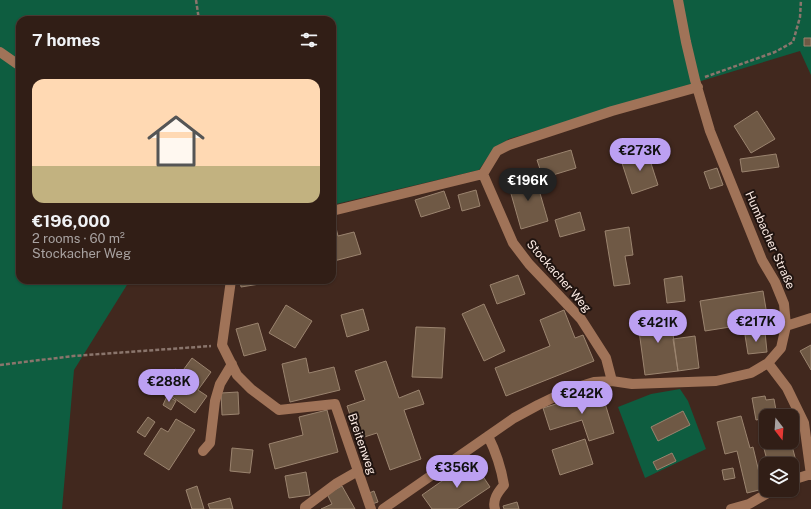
<!DOCTYPE html>
<meta charset="utf-8">
<style>
:root{--surface:#311e16;--page:#3d2b23;--text:#f1f3f6;--muted:#a8a2a1;--line:#4c3c35;--accent:#bca0f2}
body{margin:0;font-family:"Public Sans",sans-serif;background:var(--page);color:var(--text);height:100vh;display:flex;flex-direction:column;font-size:15px;white-space:nowrap}
*{box-sizing:border-box;margin:0}
p{font-size:13px;color:var(--muted)}
.icon{flex:none;width:22px;height:22px;fill:none;stroke:currentColor;stroke-width:2;stroke-linecap:round;stroke-linejoin:round}
.map{position:relative;flex:1;overflow:hidden}
.panel{position:absolute;left:16px;top:16px;width:320px;height:268px;display:flex;flex-direction:column;background:var(--surface);border-radius:12px;box-shadow:0 1px 3px #0004,0 0 0 1px var(--line)}
.panel>*{flex:none}
.needle{width:26px;rotate:163deg}
.buttons{position:absolute;left:759px;top:409px;display:grid;gap:8px}
.buttons a{display:grid;place-items:center;width:40px;height:40px;border-radius:8px;background:var(--surface);box-shadow:0 1px 3px #0004,0 0 0 1px var(--line);font-size:20px}
.price{position:absolute;translate:-50% -34px;padding:0 9px;border-radius:14px;background:var(--accent);color:#111;font-size:13px;line-height:26px;filter:drop-shadow(0 1px 2px #0008)}
.price::after{content:'';position:absolute;left:50%;top:24px;width:12px;height:9px;margin-left:-6px;background:inherit;clip-path:polygon(0 0,100% 0,50% 100%)}
.price.selected{background:#222;color:#fff}
ul{padding:0;list-style:none}
li{display:grid;align-content:center;gap:8px;height:212px;padding:0 16px}
li+li{border-top:1px solid var(--line)}
li span{display:grid;place-items:center;height:124px;border-radius:12px;color:#555}
li>.icon{margin-inline-start:auto}
span .icon{width:72px;height:72px;fill:#fffc;stroke-width:1}
li b{font-size:17px}
h2{display:flex;justify-content:space-between;align-items:center;height:48px;padding:0 16px;font-size:17px}
.map>svg:first-child{display:block}
.green{fill:#0e5d40}
.building{fill:#6f5945;stroke:#9b846f}
.lines{fill:none;stroke-linecap:round;stroke-linejoin:round}
.path{stroke:#8a756c;stroke-width:2.5;stroke-dasharray:4 2;stroke-linecap:butt}
.minor{stroke:#a07358;stroke-width:10}
.labels{text-anchor:middle;stroke-width:4;stroke-linejoin:round;paint-order:stroke}
.street-label{font-size:12px;fill:#fbeae3;stroke:#201410}
</style>
<div class="map">
<svg width="811" height="509" viewBox="0 0 811 509">
<rect width="100%" height="100%" fill="#41281e"/>
<path class="green" d="M0 0H811V75L800 51 509 139 494 148 479 170 332 205V20H20V280H130L74 370 62 509H0Z
M680 389 688 401 706 449 645 478 618 407 651 394Z"/>
<path class="building" d="M804 38H811V46H804Z
M757 111 775 139 751 153 734 126Z
M571 150 576 168 543 178 537 160Z
M647 151 658 185 632 194 621 160Z
M776 154 779 167 742 172 740 159Z
M717 168 723 185 710 189 704 172Z
M535 176 548 221 521 229 508 183Z
M476 190 480 206 462 211 458 195Z
M444 191 450 208 421 217 415 200Z
M580 212 585 230 560 237 555 220Z
M335 224 338 236 354 232 361 254 334 261 332 255V225Z
M629 227 633 255 625 256 630 284 614 286 605 231Z
M518 275 525 294 497 304 490 285Z
M682 276 685 301 667 303 664 279Z
M240 280H266V283L241 287Z
M763 291 768 321 705 331 700 301Z
M484 304 505 351 484 361 462 314Z
M286 305 312 321 295 348 269 333Z
M363 309 369 330 347 337 341 315Z
M564 310 575 338 583 335 594 361 506 396 495 368 550 346 540 320Z
M670 312 678 371 645 375 637 316Z
M258 323 266 350 244 356 236 329Z
M416 327 445 328 442 378 412 377Z
M765 332 767 352 748 354 745 335Z
M695 336 699 368 678 371 673 339Z
M811 345V370L800 351Z
M192 358 211 372 198 390 207 396 195 413 161 389 175 369 181 373Z
M306 358 309 373 334 367 340 390 290 402 282 364Z
M386 361 399 398 419 390 424 404 404 410 421 459 390 470 377 433 358 439 347 406 365 400 355 371Z
M601 390 614 433 589 441 582 420 550 430 543 408Z
M238 392 239 414 222 415 221 393Z
M167 396 176 401 171 410 163 405Z
M765 396 766 400 774 399 777 416H766V418L756 420 752 398Z
M327 410 338 452 275 469 269 444 303 435 299 417Z
M683 411 690 425 658 441 651 427Z
M741 416 750 448 753 447 763 489 747 493 737 451 725 454 717 422Z
M148 417 155 422 145 437 137 432Z
M176 419 195 430 169 470 144 454 161 428 168 432Z
M585 439 593 464 560 475 552 450Z
M766 440V442H791L797 465 792 466V464H768L762 441Z
M232 448 253 450 250 473 230 471Z
M672 453 676 461 657 470 653 462Z
M472 460 490 487 457 509H432L422 495Z
M733 468 735 478 724 480 722 470Z
M306 472 310 495 289 498 285 476Z
M197 486 204 509H192L186 490Z
M342 486 355 509H321L332 504 327 494Z
M374 491 378 502 372 504 369 493Z
M230 498 233 509H210L208 504Z
M517 502 519 509H504L503 506Z"/>
<g class="lines">
<path class="path" d="M196 0 199 20
M705 77 775 52 793 42 800 17 801 0
M0 365 73 356 211 346"/>
<path class="minor" d="M0 52 20 66
M483 174 513 243 529 264 581 319 606 358 612 381
M483 174 497 151 509 145 612 111 698 87
M332 211 483 174
M231 280 222 345 237 375 251 389 279 410 335 404 371 509
M786 326 811 318
M768 363 787 388 804 423 811 475
M488 436C496 452 501 467 504 485 498 492 492 500 495 509
M203 451 210 443 215 401 220 384 232 364
M792 480 811 474
M305 509V507L337 483 358 471
M383 509 514 418 538 405 571 389 594 382 612 381 632 384 716 381 751 373 768 363 781 348 786 326 784 304 775 282 762 260 710 131 695 80 686 42 678 0
M731 509 749 504 773 490"/>
</g>
<g class="labels">
<g class="street-label">
<text transform="translate(770 240) rotate(66)" y="4">Humbacher Straße</text>
<text transform="translate(559 276) rotate(49)" y="4">Stockacher Weg</text>
<text transform="translate(362 444) rotate(71)" y="4">Breitenweg</text>
</g>
</g>
</svg>
<div class="buttons">
<a><svg class="needle" viewBox="-14 -14 28 28"><path d="M0-13l5 13h-10z" fill="#e53935"/><path d="M0 13l5-13h-10z" fill="#a8a2a1"/></svg></a>
<a><svg class="icon" aria-label="layers" viewBox="0 0 24 24"><path d="M12 4l9 5-9 5-9-5zM3 14l9 5 9-5"/></svg></a>
</div>
<b class="price" style="left:640px;top:172px">€273K</b>
<b class="price selected" style="left:528px;top:202px">€196K</b>
<b class="price" style="left:756px;top:343px">€217K</b>
<b class="price" style="left:658px;top:344px">€421K</b>
<b class="price" style="left:169px;top:403px">€288K</b>
<b class="price" style="left:582px;top:415px">€242K</b>
<b class="price" style="left:457px;top:489px">€356K</b>
<section class="panel">
<h2>7 homes<svg class="icon" aria-label="filters" viewBox="0 0 24 24"><path d="M4 7h16M4 17h16"/><circle cx="9" cy="7" r="2"/><circle cx="15" cy="17" r="2"/></svg></h2>
<ul>
<li><span style="background:linear-gradient(#ffd9b3 70%,#c2b280 0)"><svg class="icon" aria-label="home" viewBox="0 0 24 24"><path d="M3 11l9-7 9 7M6 9v11h12V9"/></svg></span><div><b>€196,000</b><p>2 rooms · 60 m²</p><p>Stockacher Weg</p></div></li>
</ul>
</section>
</div>
